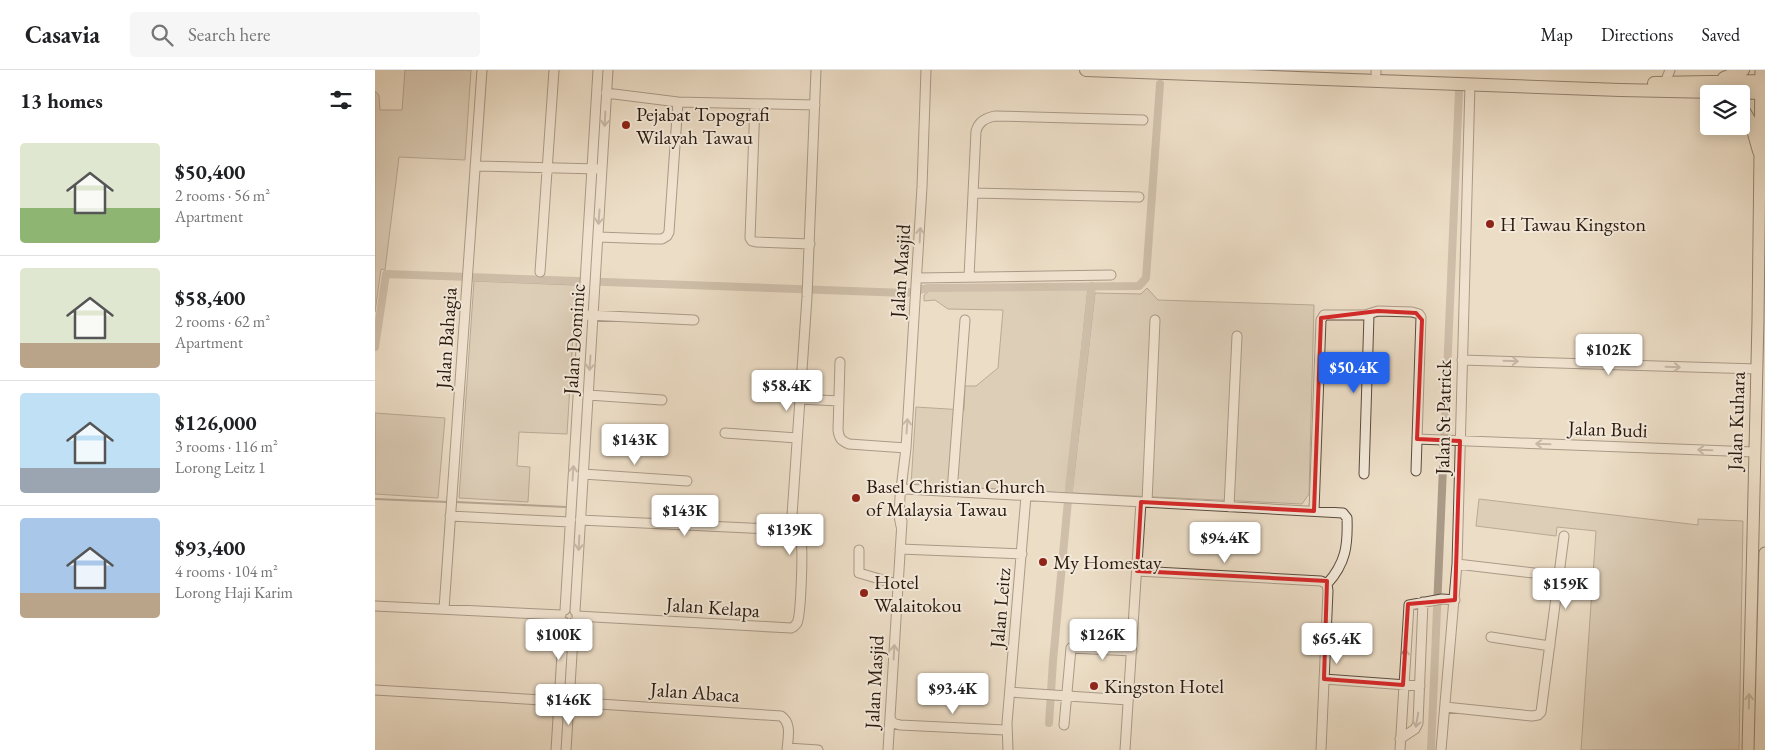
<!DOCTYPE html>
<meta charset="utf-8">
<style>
:root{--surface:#fff;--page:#f6f6f6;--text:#202124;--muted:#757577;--line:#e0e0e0;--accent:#2563eb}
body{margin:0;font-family:"EB Garamond",serif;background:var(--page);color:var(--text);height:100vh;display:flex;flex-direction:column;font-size:19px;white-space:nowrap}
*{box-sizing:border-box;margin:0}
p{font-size:16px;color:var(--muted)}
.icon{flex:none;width:28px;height:28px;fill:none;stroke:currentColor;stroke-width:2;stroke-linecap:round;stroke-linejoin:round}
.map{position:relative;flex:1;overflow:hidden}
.panel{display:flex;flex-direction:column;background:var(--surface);width:375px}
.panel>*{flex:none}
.fabs{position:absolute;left:1325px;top:15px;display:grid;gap:10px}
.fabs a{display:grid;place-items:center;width:50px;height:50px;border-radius:5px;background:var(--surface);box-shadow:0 2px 12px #0003;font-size:25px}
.price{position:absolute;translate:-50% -42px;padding:0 11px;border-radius:5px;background:#fff;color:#222;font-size:16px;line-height:32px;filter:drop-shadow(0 1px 2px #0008)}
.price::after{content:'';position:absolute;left:50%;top:30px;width:15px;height:11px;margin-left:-8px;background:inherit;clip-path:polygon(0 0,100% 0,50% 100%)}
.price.current{background:var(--accent);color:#fff}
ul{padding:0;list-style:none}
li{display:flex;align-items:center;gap:15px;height:125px;padding:0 20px}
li+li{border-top:1px solid var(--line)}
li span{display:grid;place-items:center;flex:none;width:140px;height:100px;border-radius:5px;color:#555}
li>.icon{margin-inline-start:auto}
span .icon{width:60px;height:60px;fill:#fffc;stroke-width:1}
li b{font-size:21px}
h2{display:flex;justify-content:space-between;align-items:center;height:60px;padding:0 20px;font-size:21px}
header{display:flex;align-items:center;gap:30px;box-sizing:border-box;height:70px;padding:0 25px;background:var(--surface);border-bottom:1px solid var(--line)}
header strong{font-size:24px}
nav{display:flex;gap:28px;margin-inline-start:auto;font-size:18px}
.search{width:350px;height:45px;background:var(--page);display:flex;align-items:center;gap:12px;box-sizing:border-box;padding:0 18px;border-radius:5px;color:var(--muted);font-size:19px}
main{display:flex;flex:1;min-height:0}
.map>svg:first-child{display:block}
.green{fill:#cbbca7;stroke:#7a6b5b}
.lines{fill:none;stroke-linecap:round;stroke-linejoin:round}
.stream{stroke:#776758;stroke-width:2}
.canal{stroke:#aa9b88;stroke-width:8}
.minor-casing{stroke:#5a4b3d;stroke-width:11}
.major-casing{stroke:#2a1a0f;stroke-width:13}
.highway-casing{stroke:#2a1a0f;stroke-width:14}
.minor{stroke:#f3e9da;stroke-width:9}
.major{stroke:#ecddc6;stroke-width:11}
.highway{stroke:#ecddc6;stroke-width:12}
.oneway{stroke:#998c7f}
.oneway2{stroke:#958574}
.marked{fill:none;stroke:#d62828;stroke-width:4;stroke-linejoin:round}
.poi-dot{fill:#8f2418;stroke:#f3e9da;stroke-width:2}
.labels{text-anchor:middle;stroke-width:4;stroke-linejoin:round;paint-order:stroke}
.poi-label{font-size:20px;fill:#2a1a0f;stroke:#f3e9da;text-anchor:start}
.street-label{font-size:20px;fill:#2a1a0f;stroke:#f3e9da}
</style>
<header>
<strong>Casavia</strong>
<div class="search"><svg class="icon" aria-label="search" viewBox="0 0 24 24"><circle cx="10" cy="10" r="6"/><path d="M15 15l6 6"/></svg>Search here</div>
<nav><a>Map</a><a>Directions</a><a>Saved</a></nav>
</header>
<main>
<section class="panel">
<h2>13 homes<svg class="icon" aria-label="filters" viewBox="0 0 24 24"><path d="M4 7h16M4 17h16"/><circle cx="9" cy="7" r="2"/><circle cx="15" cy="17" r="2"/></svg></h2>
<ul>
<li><span style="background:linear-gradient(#dfe7d0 65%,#8fb573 0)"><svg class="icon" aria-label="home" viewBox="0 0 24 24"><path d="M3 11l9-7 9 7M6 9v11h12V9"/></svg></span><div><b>$50,400</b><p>2 rooms · 56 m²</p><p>Apartment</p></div></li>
<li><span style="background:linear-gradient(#dfe7d0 75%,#b9a48a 0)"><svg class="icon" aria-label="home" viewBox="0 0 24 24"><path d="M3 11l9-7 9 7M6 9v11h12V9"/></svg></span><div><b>$58,400</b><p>2 rooms · 62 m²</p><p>Apartment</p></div></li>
<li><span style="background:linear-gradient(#bfe0f5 75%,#9aa5b1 0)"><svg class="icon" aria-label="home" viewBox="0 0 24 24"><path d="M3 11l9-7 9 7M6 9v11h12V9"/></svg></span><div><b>$126,000</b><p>3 rooms · 116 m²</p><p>Lorong Leitz 1</p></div></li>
<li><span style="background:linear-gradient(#a9c7e8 75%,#b9a48a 0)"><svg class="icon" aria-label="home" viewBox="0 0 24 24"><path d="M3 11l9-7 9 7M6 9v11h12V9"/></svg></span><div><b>$93,400</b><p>4 rooms · 104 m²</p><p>Lorong Haji Karim</p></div></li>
</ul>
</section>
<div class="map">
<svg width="1390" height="680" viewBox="0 0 1390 680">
<rect width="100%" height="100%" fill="#ecddc6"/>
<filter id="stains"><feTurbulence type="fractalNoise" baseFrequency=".004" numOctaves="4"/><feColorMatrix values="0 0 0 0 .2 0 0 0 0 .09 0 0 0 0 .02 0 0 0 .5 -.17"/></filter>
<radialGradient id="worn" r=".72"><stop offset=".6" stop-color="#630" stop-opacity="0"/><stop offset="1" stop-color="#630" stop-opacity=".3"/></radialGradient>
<path class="green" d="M30 0H96L90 90 24 87 10 200 6 199 0 242V21L4 25 5 40H27Z
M99 211 199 215 201 217 192 364 144 362 142 396 155 397 153 432 84 428Z
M713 218 691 423 536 415 541 337 589 340 590 316H601L623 298 628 240 573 239 560 230 549 231V225L554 221Z
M772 218 783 230 939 235 934 424 927 434 697 423 720 223 766 224Z
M0 343 70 348 63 428 0 424Z
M1104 429 1323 455V449L1368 451 1364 680H1206L1221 461 1182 457 1181 466 1101 456Z"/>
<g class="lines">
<path class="stream" d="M0 429 73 432
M81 432 191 437"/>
<path class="canal" d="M0 277 11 204 531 223 553 218 764 216 771 208 785 14
M674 653 678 591 695 409 717 216
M1056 680 1084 21"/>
<defs>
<path id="minor" d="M1001 3V0
M1290 13 1295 0
M231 23 303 32 440 35
M380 34 375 168 377 171 381 172 435 174
M100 96 223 99
M598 123 764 127
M223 167 279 169H287L292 166 294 162 303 32
M165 202 179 0
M594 207 601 61C604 51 611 48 620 46L768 50
M542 208 736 205
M212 245 319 250
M1087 290 1382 299
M465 292 463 360C464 368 466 371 474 374L531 378
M213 325 287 330
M425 329 464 331
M350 363 422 368
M1042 369 1379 382
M208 404 312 411
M989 404 994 245
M530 419 968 443 972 448C973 475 971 493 952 514
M577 422 590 250
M772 432 780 250
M854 437 862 266
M939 441 946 250 949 245H990L1003 241 1037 242 1044 244 1046 247 1041 401
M75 446 195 452
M526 456 524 446 525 427 531 378 547 117 551 0
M416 460 432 227 441 0
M525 479 647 484
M484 480V503L522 514
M1082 494 1184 506
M762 501 946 511 952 514
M0 536 186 545
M69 539 107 0
M190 540 223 0
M200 541 233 0
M202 546 416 558C419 557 420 556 422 553 426 546 428 480 426 471L416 460 205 450
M1116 567 1175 576
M949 609 1045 616
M0 620 183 631
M635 622 753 630
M194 632 406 646C417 653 413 668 412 680
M1070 637 1157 646 1163 645 1166 642 1189 466
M515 648 518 653 525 655 630 660
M689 655 696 578 757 581
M1025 669 1040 659 1043 653 1048 532
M412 678 443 680
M181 680 189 552
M191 680 199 552
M513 680 527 451
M633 680 632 653 651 426
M750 680 766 432
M946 680 953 521 952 514
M1025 680 1034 535 1067 529 1080 530
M1066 680 1082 494 1095 14"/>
<path id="major" d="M1373 680 1383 250 1386 0
M1385 680 1390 483"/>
<path id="highway" d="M711 0 1245 20 1390 23
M1349 8 1368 0
M1279 13 1390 11
M1366 36 1376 53 1384 81"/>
</defs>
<use href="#minor" class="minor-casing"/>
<use href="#major" class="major-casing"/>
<use href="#highway" class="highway-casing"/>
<use href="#minor" class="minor"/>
<use href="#major" class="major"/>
<use href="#highway" class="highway"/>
</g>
<defs><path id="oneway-shaft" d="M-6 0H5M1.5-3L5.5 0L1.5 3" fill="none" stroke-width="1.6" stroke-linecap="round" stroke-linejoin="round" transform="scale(1.25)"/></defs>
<g class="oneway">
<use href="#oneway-shaft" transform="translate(230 49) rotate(93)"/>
<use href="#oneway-shaft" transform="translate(224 147) rotate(94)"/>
<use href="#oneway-shaft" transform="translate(545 165) rotate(-87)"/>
<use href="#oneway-shaft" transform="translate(1136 291) rotate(2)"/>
<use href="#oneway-shaft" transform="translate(215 293) rotate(94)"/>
<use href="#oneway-shaft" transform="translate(1298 297) rotate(2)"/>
<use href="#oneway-shaft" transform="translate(532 356) rotate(-86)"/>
<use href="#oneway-shaft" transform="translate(1168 374) rotate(-178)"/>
<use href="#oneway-shaft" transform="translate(1330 380) rotate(-178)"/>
<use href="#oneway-shaft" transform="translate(198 403) rotate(-86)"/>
<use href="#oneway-shaft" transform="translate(204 473) rotate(93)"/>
<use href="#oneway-shaft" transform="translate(519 582) rotate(-87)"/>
<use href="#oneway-shaft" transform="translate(1030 586) rotate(-87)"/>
<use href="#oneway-shaft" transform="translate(1042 650) rotate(100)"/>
</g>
<use class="oneway2" href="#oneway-shaft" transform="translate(1374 631) rotate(-89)"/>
<path d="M0 0H1390V680H0ZM1003 241 1041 243 1047 250 1042 369 1085 371 1080 530 1033 534 1028 615 949 609 952 511 762 501 766 432 939 441 946 248Z" fill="#ecddc6" fill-opacity=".55" fill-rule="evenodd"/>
<path class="marked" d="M1003 241 1041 243 1047 250 1042 369 1085 371 1080 530 1033 534 1028 615 949 609 952 511 762 501 766 432 939 441 946 248Z"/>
<g class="poi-dot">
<circle cx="251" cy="55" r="5"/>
<circle cx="1115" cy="154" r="5"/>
<circle cx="481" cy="428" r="5"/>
<circle cx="668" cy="492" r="5"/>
<circle cx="489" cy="523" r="5"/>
<circle cx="719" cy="616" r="5"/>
</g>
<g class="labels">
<g class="poi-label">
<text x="261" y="51">Pejabat Topografi<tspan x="261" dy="23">Wilayah Tawau</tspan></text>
<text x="1125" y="161">H Tawau Kingston</text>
<text x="491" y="423">Basel Christian Church<tspan x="491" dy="23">of Malaysia Tawau</tspan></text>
<text x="678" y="499">My Homestay</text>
<text x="499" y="519">Hotel<tspan x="499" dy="23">Walaitokou</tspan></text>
<text x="729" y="623">Kingston Hotel</text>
</g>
<g class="street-label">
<text transform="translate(525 201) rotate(-86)" y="7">Jalan Masjid</text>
<text transform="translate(71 268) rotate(-86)" y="7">Jalan Bahagia</text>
<text transform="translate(199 269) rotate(-86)" y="7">Jalan Dominic</text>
<text transform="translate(1068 347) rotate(-89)" y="7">Jalan St Patrick</text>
<text transform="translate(1361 351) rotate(-88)" y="7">Jalan Kuhara</text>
<text transform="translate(1233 359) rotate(2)" y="7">Jalan Budi</text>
<text transform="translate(338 537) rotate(4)" y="7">Jalan Kelapa</text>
<text transform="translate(625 538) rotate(-85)" y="7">Jalan Leitz</text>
<text transform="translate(499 612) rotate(-87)" y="7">Jalan Masjid</text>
<text transform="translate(320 622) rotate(4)" y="7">Jalan Abaca</text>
</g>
</g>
<rect width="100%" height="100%" filter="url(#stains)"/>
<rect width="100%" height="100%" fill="url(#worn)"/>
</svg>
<div class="fabs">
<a><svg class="icon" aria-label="layers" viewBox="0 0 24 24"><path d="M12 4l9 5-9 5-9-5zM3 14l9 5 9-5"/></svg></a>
</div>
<b class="price" style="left:1234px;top:306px">$102K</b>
<b class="price current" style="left:979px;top:324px">$50.4K</b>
<b class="price" style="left:412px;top:342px">$58.4K</b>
<b class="price" style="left:260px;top:396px">$143K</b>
<b class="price" style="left:310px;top:467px">$143K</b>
<b class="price" style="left:415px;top:486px">$139K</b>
<b class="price" style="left:850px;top:494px">$94.4K</b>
<b class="price" style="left:1191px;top:540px">$159K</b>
<b class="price" style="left:184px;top:591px">$100K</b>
<b class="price" style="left:728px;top:591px">$126K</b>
<b class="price" style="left:962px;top:595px">$65.4K</b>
<b class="price" style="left:578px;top:645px">$93.4K</b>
<b class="price" style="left:194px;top:656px">$146K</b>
</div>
</main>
